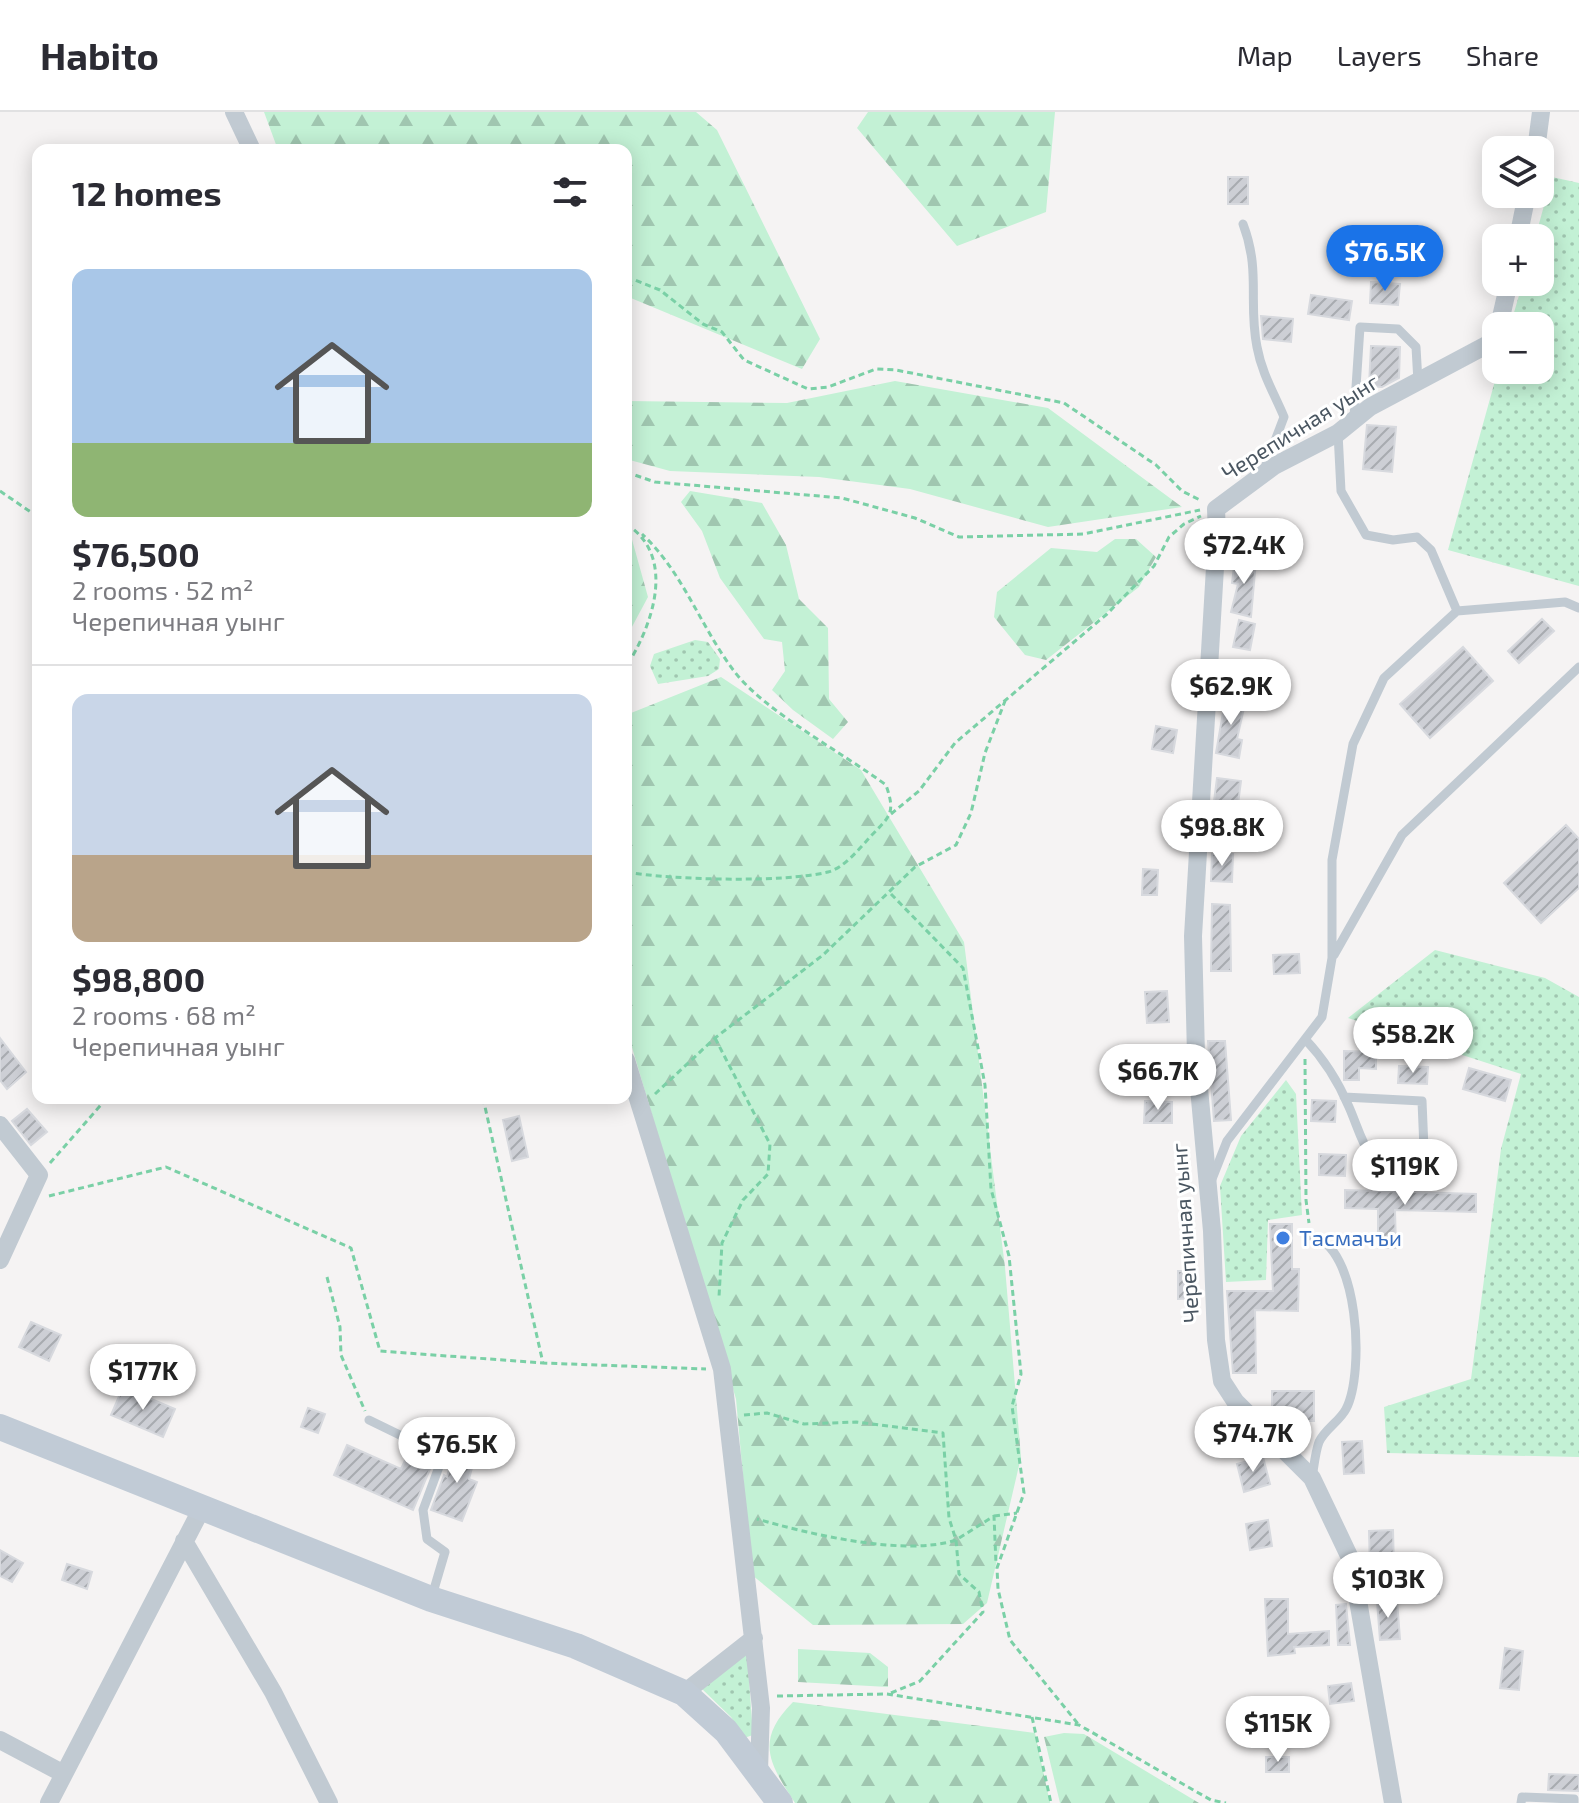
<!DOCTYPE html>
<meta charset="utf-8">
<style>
:root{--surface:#fff;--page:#f7f7f7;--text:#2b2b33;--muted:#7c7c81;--line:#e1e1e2;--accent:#1a73e8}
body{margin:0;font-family:"Exo 2",sans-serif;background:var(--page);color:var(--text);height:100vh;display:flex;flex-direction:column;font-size:30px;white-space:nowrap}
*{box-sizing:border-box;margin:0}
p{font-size:26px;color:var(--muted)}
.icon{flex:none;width:44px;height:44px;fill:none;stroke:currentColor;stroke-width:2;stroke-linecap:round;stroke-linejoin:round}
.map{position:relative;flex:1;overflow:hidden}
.panel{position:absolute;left:32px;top:32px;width:600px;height:960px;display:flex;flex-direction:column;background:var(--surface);border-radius:16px;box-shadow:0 4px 20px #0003}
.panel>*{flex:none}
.fabs{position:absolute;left:1482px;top:24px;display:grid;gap:16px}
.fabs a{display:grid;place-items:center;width:72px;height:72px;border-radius:16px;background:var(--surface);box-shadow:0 4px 20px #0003;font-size:40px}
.price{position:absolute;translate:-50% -68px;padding:0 18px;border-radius:28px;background:#fff;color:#222;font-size:26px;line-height:52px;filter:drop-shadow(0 2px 4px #0008)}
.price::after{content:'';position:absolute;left:50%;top:48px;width:24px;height:18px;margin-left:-12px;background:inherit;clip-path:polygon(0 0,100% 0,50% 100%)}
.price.current{background:var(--accent);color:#fff}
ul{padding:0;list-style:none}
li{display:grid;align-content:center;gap:16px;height:424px;padding:0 40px}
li+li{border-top:2px solid var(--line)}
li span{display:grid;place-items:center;height:248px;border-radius:16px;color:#555}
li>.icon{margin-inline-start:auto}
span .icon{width:144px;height:144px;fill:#fffc;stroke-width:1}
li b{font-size:34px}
h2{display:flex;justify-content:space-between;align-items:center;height:96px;padding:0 40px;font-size:34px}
header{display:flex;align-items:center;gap:48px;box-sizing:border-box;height:112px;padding:0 40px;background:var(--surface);border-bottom:2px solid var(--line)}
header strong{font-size:38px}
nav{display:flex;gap:44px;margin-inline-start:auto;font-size:28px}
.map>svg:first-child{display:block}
.grass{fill:url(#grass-dots)}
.forest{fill:url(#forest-firs)}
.building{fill:url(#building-hatch);stroke:#d7d9de;stroke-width:2}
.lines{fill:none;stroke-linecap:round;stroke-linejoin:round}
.path{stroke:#7ad0a6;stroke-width:3;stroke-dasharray:6 4;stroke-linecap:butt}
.service{stroke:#c1cad2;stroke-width:9}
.minor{stroke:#c1cad2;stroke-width:18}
.secondary{stroke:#c1cbd6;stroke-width:26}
.shop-dot{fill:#3f7fe0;stroke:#fff;stroke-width:3}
.labels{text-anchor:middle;stroke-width:6;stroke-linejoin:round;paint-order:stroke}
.street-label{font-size:22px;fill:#4a5661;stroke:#fff}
.shop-label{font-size:22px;fill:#366cbe;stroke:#fff;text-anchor:start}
</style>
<header>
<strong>Habito</strong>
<nav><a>Map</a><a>Layers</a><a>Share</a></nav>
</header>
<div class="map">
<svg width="1579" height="1691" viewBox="0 0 1579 1691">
<defs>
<pattern id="grass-dots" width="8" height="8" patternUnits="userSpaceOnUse" patternTransform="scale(2)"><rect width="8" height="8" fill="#c3f1d5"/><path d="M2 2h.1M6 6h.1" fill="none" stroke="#a0c6b0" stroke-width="1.8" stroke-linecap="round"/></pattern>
<pattern id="forest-firs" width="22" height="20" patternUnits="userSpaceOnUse" patternTransform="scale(2)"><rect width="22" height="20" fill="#c3f1d5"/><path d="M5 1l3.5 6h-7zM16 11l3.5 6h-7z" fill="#a0c6b0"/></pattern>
<pattern id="building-hatch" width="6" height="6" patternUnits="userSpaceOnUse" patternTransform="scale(2)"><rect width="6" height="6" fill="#cdcfd5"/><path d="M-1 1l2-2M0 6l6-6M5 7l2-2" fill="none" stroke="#a8abb0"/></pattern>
</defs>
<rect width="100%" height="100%" fill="#f5f3f3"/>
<path class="grass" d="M1552 65 1579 71V474L1448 438 1498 258H1540V214H1510L1523 170H1540V126H1535Z
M695 528 708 530 720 547 719 557 708 564 658 572 650 554 654 542Z
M1435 838 1545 866 1579 885V1345L1387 1341 1384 1295 1471 1267 1501 1037 1521 962 1348 906Z
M1286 968 1296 982 1302 1103 1268 1108 1266 1168 1226 1170 1220 1074 1241 1024Z
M747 1540 753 1623 744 1626 731 1605 701 1576Z"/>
<path class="forest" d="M264 0H696L717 18 820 227 802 257 626 184V38H278Z
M868 0H1055L1046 100 957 134 857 16Z
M895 269 1048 296 1182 395 1048 415 910 377 819 365 670 359 626 347V289L787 291Z
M690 379 762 391 786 433 799 487 828 516 829 587 848 610 833 627 793 598 772 578 785 559 782 530 764 527 720 466 702 419 681 390Z
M626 422 631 424 648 485 626 526Z
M1115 427H1136L1156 445 1139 475 1046 548 1025 543 994 505 997 480 1051 436 1097 440Z
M721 565 861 658 964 830 1005 1155 1021 1345 987 1491 963 1512 813 1513 752 1463 736 1287 626 915V603Z
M798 1537 870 1541 888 1555V1575L798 1570Z
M793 1590 1035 1621 1050 1691H795C770 1652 754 1629 793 1590Z
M1064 1621 1084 1622 1199 1691H1060L1044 1625Z"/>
<path class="building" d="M1228 65H1248V92H1228Z
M1371 170 1400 172 1398 193 1370 191Z
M1311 183 1352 189 1349 208 1308 202Z
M1261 204 1293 207 1291 230 1263 227Z
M1371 234 1400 235 1399 266 1382 275 1369 274Z
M1367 313 1396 315 1392 360 1363 357Z
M1235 446 1256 448 1251 505 1231 500 1238 472 1232 471Z
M1542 507 1554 519 1519 551 1508 539Z
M1239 508 1255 512 1250 538 1233 535Z
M1463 535 1493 569 1430 626 1400 592Z
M1226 583 1246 587 1237 627 1242 628 1239 646 1216 641Z
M1156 614 1177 618 1173 641 1152 637Z
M1217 666 1241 669 1237 700 1213 697Z
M1566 713 1579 727V776L1541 811 1504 771Z
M1212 742H1233L1232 770 1211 769Z
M1143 757 1158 758 1157 783H1142Z
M1212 792 1230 793 1231 859H1211Z
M1299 842 1300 861 1274 862 1273 843Z
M1167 879 1169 910 1147 911 1145 880Z
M0 926 26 960 7 977 0 968Z
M1208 929H1225L1231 1008 1214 1009Z
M1344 939 1376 940V957L1359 956V968H1344Z
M1399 954 1428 955 1427 972 1398 971Z
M1469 956 1511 968 1505 989 1463 977Z
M1312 988 1336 989 1335 1010 1311 1009Z
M1145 989 1172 990V1011H1144Z
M27 997 47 1020 31 1033 12 1009Z
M519 1004 528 1045 512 1049 503 1008Z
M1319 1042 1346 1043 1345 1064 1319 1063Z
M1345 1078 1476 1082V1100L1395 1098 1396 1136H1378V1097L1345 1096Z
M1270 1112H1292V1157H1299L1298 1199 1255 1198 1256 1261H1233L1227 1179H1273Z
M1178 1159H1195L1196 1186 1178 1187Z
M31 1210 61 1223 49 1249 19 1235Z
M123 1275 175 1297 163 1325 111 1303Z
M1272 1279H1314V1309H1306V1327H1292V1309H1272Z
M308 1296 325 1302 318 1321 301 1315Z
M1362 1329 1364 1361 1344 1362 1342 1330Z
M456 1332 477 1337 469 1367 477 1370 462 1409 431 1398 444 1363 447 1365Z
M347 1333 401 1357 406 1346 430 1357 413 1398 334 1363Z
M1263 1345 1270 1372 1244 1380 1237 1352Z
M1268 1408 1272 1434 1250 1438 1246 1412Z
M1393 1418 1394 1456 1370 1457 1369 1419Z
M0 1438 23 1451 12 1470 0 1464Z
M67 1452 92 1460 87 1477 62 1468Z
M1438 1454 1439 1482 1407 1483 1406 1456Z
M1265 1487H1288V1522L1329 1519V1533L1294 1535 1295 1541 1268 1544Z
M1397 1488 1400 1527 1380 1528 1377 1489Z
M1346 1492 1350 1533H1338L1336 1493Z
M1505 1536 1523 1539 1519 1578 1500 1576Z
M1351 1571 1354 1589 1330 1592 1328 1574Z
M1266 1645H1289V1660H1266Z
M1549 1662 1579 1663V1679L1548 1678Z"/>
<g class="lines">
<path class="path" d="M626 169 635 168 660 178 703 212 722 220 744 248 808 277 828 275 876 257 896 258 1064 291 1156 353 1182 379 1202 389
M626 360 655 370 842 386 915 406 959 425 1083 422 1200 398
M0 379 38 405
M626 412C677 444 653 513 626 555
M891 702 919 679 955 631 1107 502 1154 454 1169 425 1184 412 1201 404
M626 760C673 768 783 771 828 760 844 756 859 737 870 725 890 704 896 702 886 673 843 641 764 599 734 559 700 514 683 460 642 422
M891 782 963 856 985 973 991 1077 1009 1144 1021 1262 1012 1294 1024 1381 997 1456 998 1477 1010 1528 1079 1613
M715 926 770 1032 768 1062 743 1088 722 1131 719 1185
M1305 947 1306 1088 1309 1111
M655 982 715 926 823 843 915 755 956 733 971 701 985 641 1005 589
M483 986 543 1251 706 1257
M50 1051 107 986
M49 1084 166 1055 351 1136 380 1239 543 1251
M327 1165 340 1215 341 1243 365 1299
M744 1303 767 1301 804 1312 856 1310 943 1321 949 1406 956 1428C905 1445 809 1422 757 1407
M994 1404 1017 1401
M891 1581 920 1569 983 1500 979 1480 959 1462 956 1428 994 1404 996 1452
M777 1584 887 1582 1079 1613 1211 1688 1226 1691
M1032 1605 1051 1691"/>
<path class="service" d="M1243 112C1261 159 1248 191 1257 235 1262 262 1274 281 1284 305L1264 358
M1354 305 1360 215 1398 217 1416 235 1418 270
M1338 321 1341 379 1366 423 1393 428 1417 425 1431 438 1457 499
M1334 843 1402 723 1579 555
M1305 927C1324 947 1338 969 1349 995 1357 1013 1361 1030 1372 1046H1395L1424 1037 1422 989 1344 985
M1212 1067 1227 1029 1322 905 1332 846V748L1353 632 1384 566 1457 499 1565 490 1579 496
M1311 1124C1359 1133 1365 1261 1346 1297 1340 1309 1325 1317 1319 1330 1315 1341 1314 1355 1312 1366
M369 1308 443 1344 423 1398 427 1427 445 1440 432 1484
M1521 1691 1522 1685 1574 1687V1691"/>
<path class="minor" d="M234 0 252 38
M1536 38 1541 0
M1518 126 1527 82
M1499 214 1509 170
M626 948 722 1257 761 1596 759 1659
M0 1013 39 1063 0 1148
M184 1429 273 1580 329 1691
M684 1581 754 1526
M0 1628 64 1662
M49 1691 203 1394
M1393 1691 1351 1448 1312 1366 1235 1289 1222 1269 1216 1228 1212 1119 1196 943 1193 824 1217 422 1216 397 1274 354 1338 321 1370 295 1496 228"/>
<path class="secondary" d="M0 1315 431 1487 576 1534 684 1581 726 1619 780 1691"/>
</g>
<circle class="shop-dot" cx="1283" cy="1126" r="8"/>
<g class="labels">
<g class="street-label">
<text transform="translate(1300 315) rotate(-32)" y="8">Черепичная уынг</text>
<text transform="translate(1185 1121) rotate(-94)" y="8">Черепичная уынг</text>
</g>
<g class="shop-label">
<text x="1299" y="1134">Тасмачъи</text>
</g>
</g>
</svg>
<div class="fabs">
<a><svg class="icon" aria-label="layers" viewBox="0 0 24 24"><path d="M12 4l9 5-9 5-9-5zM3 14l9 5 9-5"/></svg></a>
<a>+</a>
<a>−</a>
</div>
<b class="price current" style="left:1385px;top:181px">$76.5K</b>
<b class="price" style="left:1244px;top:474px">$72.4K</b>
<b class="price" style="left:1231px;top:615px">$62.9K</b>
<b class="price" style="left:1222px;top:756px">$98.8K</b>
<b class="price" style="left:1413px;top:963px">$58.2K</b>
<b class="price" style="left:1158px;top:1000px">$66.7K</b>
<b class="price" style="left:1405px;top:1095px">$119K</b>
<b class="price" style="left:143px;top:1300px">$177K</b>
<b class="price" style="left:1253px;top:1362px">$74.7K</b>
<b class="price" style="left:457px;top:1373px">$76.5K</b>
<b class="price" style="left:1388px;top:1508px">$103K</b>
<b class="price" style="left:1278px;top:1652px">$115K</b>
<section class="panel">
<h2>12 homes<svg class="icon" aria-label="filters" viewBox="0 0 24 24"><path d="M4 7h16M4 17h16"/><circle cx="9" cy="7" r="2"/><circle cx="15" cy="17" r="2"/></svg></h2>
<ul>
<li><span style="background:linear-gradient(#a9c7e8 70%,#8fb573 0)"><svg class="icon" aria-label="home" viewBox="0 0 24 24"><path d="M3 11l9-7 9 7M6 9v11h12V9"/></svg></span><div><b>$76,500</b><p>2 rooms · 52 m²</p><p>Черепичная уынг</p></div></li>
<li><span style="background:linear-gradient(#c9d6e8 65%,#b9a48a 0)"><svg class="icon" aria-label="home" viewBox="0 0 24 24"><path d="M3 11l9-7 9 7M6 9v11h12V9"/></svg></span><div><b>$98,800</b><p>2 rooms · 68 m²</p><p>Черепичная уынг</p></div></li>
</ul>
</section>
</div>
